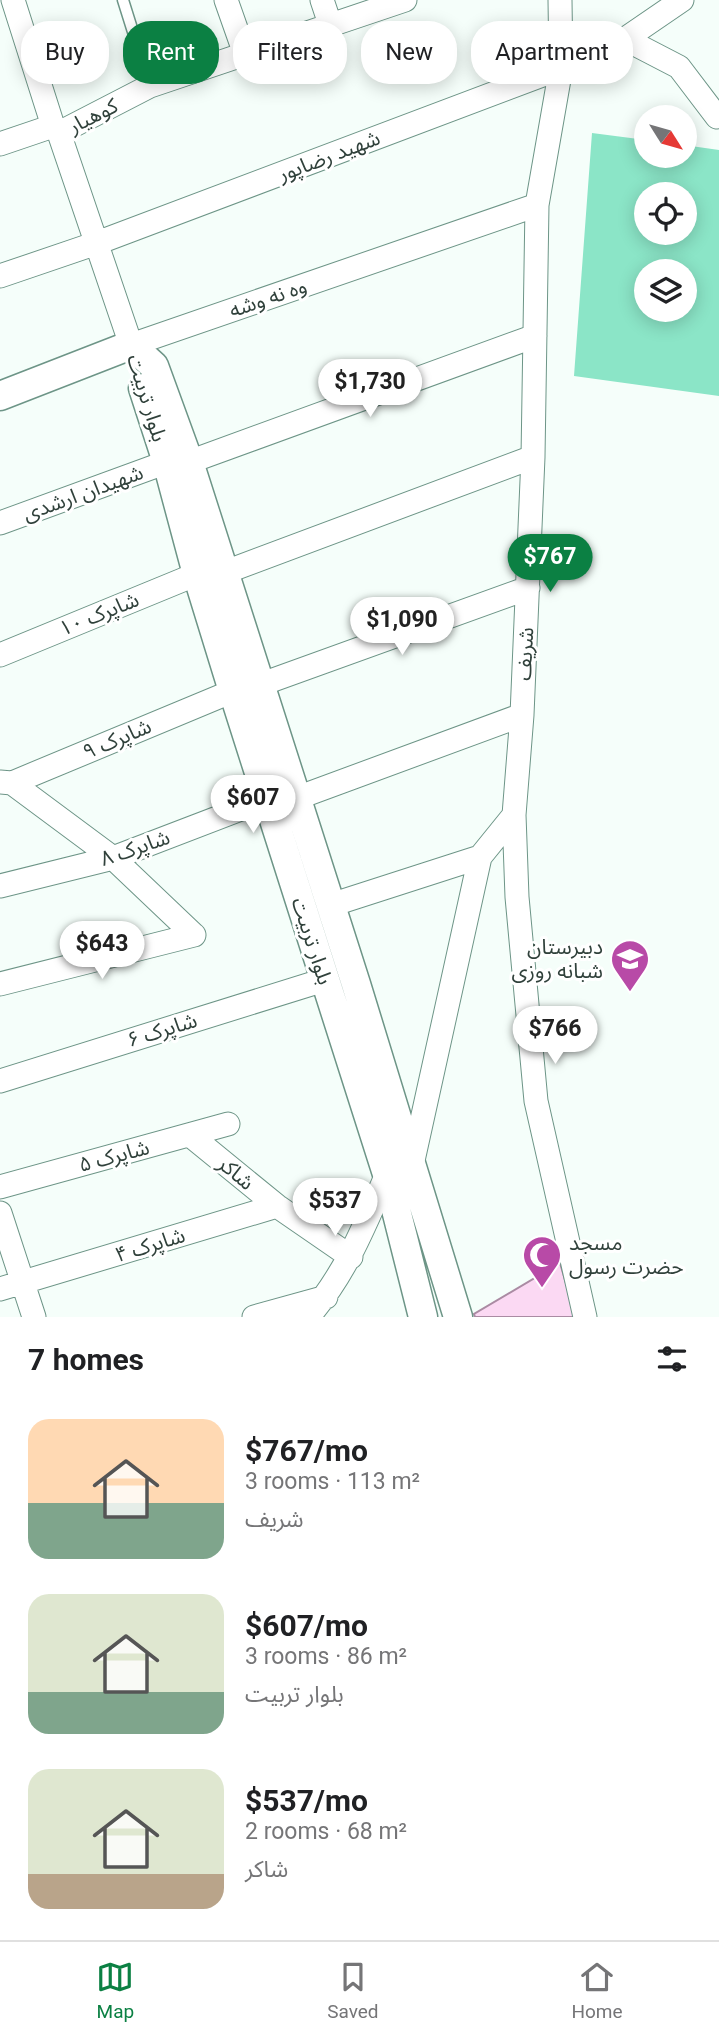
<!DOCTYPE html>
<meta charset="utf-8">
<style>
:root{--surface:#fff;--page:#f2f2f2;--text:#202124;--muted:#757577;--line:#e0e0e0;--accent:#0b8043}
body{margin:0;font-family:Roboto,"Noto Sans Arabic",sans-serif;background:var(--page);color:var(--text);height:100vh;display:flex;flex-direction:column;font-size:26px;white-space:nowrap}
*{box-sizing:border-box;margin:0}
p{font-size:23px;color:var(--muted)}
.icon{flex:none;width:38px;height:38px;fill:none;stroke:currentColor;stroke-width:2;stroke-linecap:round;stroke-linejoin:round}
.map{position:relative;height:1317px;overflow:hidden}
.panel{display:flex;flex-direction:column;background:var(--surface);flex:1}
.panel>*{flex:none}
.hud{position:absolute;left:21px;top:21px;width:677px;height:63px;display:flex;gap:14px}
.needle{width:46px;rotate:127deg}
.buttons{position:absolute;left:634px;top:105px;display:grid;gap:14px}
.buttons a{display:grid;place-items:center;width:63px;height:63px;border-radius:50%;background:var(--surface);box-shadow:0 4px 18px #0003;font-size:35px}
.price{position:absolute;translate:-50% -60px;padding:0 16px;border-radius:24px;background:#fff;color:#222;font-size:23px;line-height:46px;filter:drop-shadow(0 2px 4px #0008)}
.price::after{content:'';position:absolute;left:50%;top:42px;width:21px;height:16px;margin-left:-10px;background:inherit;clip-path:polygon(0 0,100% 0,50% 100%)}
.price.selected{background:var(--accent);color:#fff}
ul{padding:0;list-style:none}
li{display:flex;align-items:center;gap:21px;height:175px;padding:0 28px}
li span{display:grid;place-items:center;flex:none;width:196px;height:140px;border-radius:21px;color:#555}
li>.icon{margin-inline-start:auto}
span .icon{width:84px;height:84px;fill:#fffc;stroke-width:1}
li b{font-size:30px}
h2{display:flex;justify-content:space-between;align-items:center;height:84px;padding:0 28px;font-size:30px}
.tag{padding:0 24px;border-radius:28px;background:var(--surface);box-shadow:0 4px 18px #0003;font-size:24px;line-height:63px}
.tag.selected{background:var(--accent);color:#fff}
.tab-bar{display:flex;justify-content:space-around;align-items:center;height:98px;border-top:2px solid var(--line);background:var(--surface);font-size:19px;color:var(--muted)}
.tab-bar a{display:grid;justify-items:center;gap:4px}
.tab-bar .selected{color:var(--accent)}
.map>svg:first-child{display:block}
.green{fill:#8be5c7;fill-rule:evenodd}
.building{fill:#fbd9f3;stroke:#aa8ba3;stroke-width:2}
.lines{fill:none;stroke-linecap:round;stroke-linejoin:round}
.service-casing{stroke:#6d9587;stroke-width:13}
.minor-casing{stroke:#6d9587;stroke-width:25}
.tertiary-casing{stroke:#6d9587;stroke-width:31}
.service{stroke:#fff;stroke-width:10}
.minor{stroke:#fff;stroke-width:23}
.tertiary{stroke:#fff;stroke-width:28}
.labels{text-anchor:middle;stroke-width:6;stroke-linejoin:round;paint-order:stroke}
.street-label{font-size:21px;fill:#30413b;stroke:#fff}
.poi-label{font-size:21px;fill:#30413b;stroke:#fff;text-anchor:end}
</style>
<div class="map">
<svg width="719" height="1317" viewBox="0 0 719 1317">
<rect width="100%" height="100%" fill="#f5fefa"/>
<path class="green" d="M592 133 646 140V156H684V145L719 150V396L574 376ZM646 194H684V233H646ZM646 271H684V310H646Z"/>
<path class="building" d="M560 1263 576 1317H475L474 1314Z"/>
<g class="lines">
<defs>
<path id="service" d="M123 0 150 86"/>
<path id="minor" d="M13 0 53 126
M226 0 245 54
M322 0 330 24
M625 39 682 0
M59 133 150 86 405 0
M0 144 53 126 59 133 131 345 537 205
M0 276 97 243 561 68 625 39 679 67 717 117
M189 462 535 336
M0 523 167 462
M223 573 533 457
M0 655 197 574
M262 684 528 588
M0 782 12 783 233 691
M12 783 113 858 194 935
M297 798 522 715
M514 815 517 897 536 1101 585 1317
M0 886 113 858 267 799
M331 905 480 857
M0 984 194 935
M0 1081 324 980
M190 1135 277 1206 351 1257
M412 1165 480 857 514 815 522 715 533 457 537 205 561 68 560 0
M0 1187 228 1124
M0 1213 34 1317
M0 1289 277 1206
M254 1317 326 1297
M308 1317C345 1275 365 1225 387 1174"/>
<path id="tertiary" d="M131 345 154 366 189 462 356 984 458 1317
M143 388 167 462 197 574 233 691 387 1174 423 1317
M0 396 131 345"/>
</defs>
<use href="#service" class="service-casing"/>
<use href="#minor" class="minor-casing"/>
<use href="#tertiary" class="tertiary-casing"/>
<use href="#service" class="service"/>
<use href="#minor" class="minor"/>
<use href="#tertiary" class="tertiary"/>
</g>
<defs>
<symbol id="school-pin" viewBox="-11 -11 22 30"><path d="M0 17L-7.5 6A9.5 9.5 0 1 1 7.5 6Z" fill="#b84aa7" stroke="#fff"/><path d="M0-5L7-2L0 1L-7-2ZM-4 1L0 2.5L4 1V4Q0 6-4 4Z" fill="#fff"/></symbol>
<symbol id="mosque-pin" viewBox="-11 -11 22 30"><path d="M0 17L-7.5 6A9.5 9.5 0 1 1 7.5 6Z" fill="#b84aa7" stroke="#fff"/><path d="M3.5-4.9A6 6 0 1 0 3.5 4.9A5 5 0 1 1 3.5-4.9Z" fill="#fff"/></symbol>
</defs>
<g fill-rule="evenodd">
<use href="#school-pin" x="608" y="937" width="44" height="60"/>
<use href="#mosque-pin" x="520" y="1233" width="44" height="60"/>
</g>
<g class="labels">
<g class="street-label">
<text transform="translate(93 116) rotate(-27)" y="7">کوهیار</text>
<text transform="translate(329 156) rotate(-21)" y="7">شهید رضاپور</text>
<text transform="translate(268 298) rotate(-19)" y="7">وه نه وشه</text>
<text transform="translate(147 398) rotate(73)" y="7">بلوار تربیت</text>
<text transform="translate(83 493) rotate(-20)" y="7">شهیدان ارشدی</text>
<text transform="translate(99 614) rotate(-22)" y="7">شاپرک ۱۰</text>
<text transform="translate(525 654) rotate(-87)" y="7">شریف</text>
<text transform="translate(117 739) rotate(-23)" y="7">شاپرک ۹</text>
<text transform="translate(135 848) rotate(-19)" y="7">شاپرک ۸</text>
<text transform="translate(312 941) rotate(72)" y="7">بلوار تربیت</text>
<text transform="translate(162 1030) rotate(-17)" y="7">شاپرک ۶</text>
<text transform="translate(114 1156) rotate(-15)" y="7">شاپرک ۵</text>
<text transform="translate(236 1173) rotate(40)" y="7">شاکر</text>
<text transform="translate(150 1245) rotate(-17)" y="7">شاپرک ۴</text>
</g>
<g class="poi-label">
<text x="603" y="954">دبیرستان<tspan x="603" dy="24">شبانه روزی</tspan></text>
<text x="569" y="1250" text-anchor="start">مسجد<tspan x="569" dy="24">حضرت رسول</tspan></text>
</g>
</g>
</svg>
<div class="buttons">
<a><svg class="needle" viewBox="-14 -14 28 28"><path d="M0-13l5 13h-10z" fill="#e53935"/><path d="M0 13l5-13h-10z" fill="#757577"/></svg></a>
<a><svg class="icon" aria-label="locate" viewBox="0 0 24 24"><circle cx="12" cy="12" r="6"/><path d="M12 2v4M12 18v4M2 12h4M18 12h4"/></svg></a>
<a><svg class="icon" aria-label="layers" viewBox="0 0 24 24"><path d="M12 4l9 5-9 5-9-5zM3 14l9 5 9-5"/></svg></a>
</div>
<b class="price" style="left:370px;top:419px">$1,730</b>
<b class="price selected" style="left:550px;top:594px">$767</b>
<b class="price" style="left:402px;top:657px">$1,090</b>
<b class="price" style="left:253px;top:835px">$607</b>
<b class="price" style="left:102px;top:981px">$643</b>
<b class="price" style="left:555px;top:1066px">$766</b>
<b class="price" style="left:335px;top:1238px">$537</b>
<div class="hud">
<a class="tag">Buy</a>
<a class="tag selected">Rent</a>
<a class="tag">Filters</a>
<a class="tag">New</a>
<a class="tag">Apartment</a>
</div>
</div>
<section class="panel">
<h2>7 homes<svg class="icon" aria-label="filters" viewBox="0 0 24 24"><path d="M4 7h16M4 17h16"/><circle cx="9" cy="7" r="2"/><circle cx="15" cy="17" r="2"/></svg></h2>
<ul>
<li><span style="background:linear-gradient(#ffd9b3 60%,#7fa58c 0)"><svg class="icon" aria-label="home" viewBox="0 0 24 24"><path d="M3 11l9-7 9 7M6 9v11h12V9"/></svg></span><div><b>$767/mo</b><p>3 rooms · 113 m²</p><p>شریف</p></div></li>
<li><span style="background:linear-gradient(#dfe7d0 70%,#7fa58c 0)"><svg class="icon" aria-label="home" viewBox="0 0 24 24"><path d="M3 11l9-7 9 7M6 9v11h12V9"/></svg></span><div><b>$607/mo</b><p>3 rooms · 86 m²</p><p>بلوار تربیت</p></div></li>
<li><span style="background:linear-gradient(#dfe7d0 75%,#b9a48a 0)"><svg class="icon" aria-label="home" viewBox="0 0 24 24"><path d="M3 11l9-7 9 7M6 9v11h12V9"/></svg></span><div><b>$537/mo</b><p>2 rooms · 68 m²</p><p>شاکر</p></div></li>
</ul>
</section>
<nav class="tab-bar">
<a class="selected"><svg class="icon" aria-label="map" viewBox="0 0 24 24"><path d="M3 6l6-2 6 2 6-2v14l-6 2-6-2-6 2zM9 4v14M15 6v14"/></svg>Map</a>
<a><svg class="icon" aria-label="saved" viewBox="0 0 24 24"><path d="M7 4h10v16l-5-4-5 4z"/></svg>Saved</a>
<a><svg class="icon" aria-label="home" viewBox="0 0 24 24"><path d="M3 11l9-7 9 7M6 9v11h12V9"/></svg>Home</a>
</nav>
